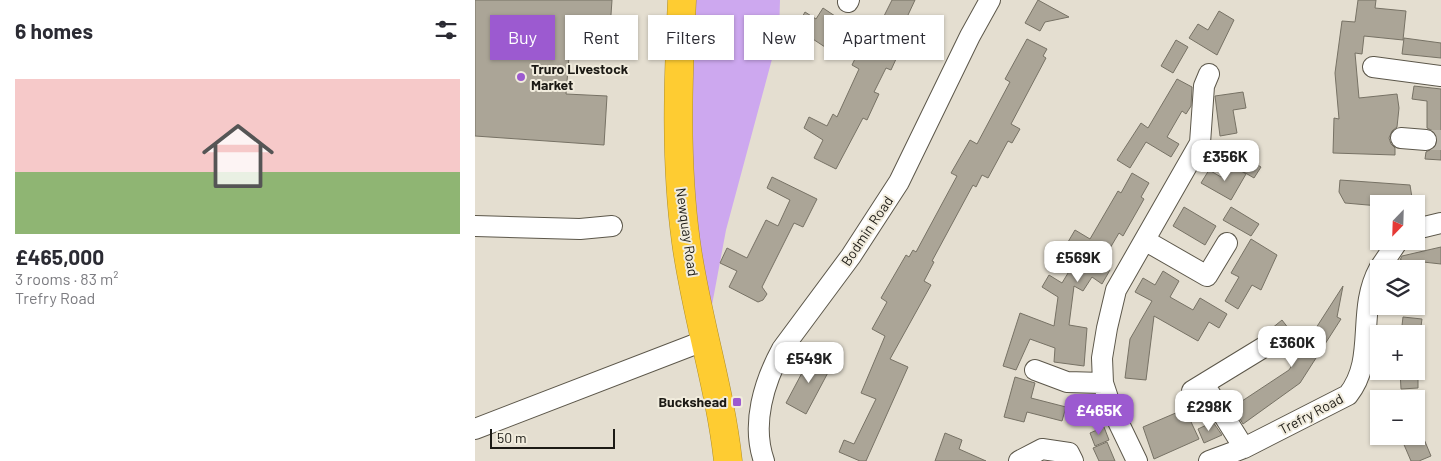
<!DOCTYPE html>
<meta charset="utf-8">
<style>
:root{--surface:#fff;--page:#f7f7f7;--text:#2b2b33;--muted:#7c7c81;--accent:#9c5ad0}
body{margin:0;font-family:Barlow,sans-serif;background:var(--page);color:var(--text);height:100vh;display:flex;flex-direction:column;font-size:19px;white-space:nowrap}
*{box-sizing:border-box;margin:0}
p{font-size:16px;color:var(--muted)}
.icon{flex:none;width:28px;height:28px;fill:none;stroke:currentColor;stroke-width:2;stroke-linecap:round;stroke-linejoin:round}
.map{position:relative;flex:1;overflow:hidden}
.panel{display:flex;flex-direction:column;background:var(--surface);width:475px}
.panel>*{flex:none}
.top-card{position:absolute;left:15px;top:15px;width:475px;height:45px;display:flex;gap:10px}
.needle{width:32px;rotate:203deg}
.controls{position:absolute;left:895px;top:195px;display:grid;gap:10px}
.controls a{display:grid;place-items:center;width:55px;height:55px;border-radius:0px;background:var(--surface);box-shadow:0 1px 4px #0004;font-size:25px}
.scale{position:absolute;left:15px;bottom:12px;width:125px;box-sizing:border-box;padding-left:5px;border:2px solid #1c1a15;border-top:0;font-size:14px;line-height:18px;white-space:nowrap;color:#1c1a15;-webkit-text-stroke:4px #f1ecdd;paint-order:stroke}
.price{position:absolute;translate:-50% -42px;padding:0 11px;border-radius:10px;background:#fff;color:#222;font-size:16px;line-height:32px;filter:drop-shadow(0 1px 2px #0008)}
.price::after{content:'';position:absolute;left:50%;top:30px;width:15px;height:11px;margin-left:-8px;background:inherit;clip-path:polygon(0 0,100% 0,50% 100%)}
.price.active{background:var(--accent);color:#fff}
ul{padding:0;list-style:none}
li{display:grid;align-content:center;gap:10px;height:265px;padding:0 15px}
li span{display:grid;place-items:center;height:155px;border-radius:0px;color:#555}
li>.icon{margin-inline-start:auto}
span .icon{width:90px;height:90px;fill:#fffc;stroke-width:1}
li b{font-size:21px}
h2{display:flex;justify-content:space-between;align-items:center;height:60px;padding:0 15px;font-size:21px}
.pill{padding:0 18px;border-radius:0px;background:var(--surface);box-shadow:0 1px 4px #0004;font-size:18px;line-height:45px}
.pill.active{background:var(--accent);color:#fff}
main{display:flex;flex:1;min-height:0}
.map>svg:first-child{display:block}
.green{fill:#cda8ef}
.building{fill:#aba597;stroke:#777265}
.lines{fill:none;stroke-linecap:round;stroke-linejoin:round}
.minor-tunnel{stroke:#bcb7ab;stroke-width:20;stroke-dasharray:20 10;stroke-linecap:butt}
.minor-casing{stroke:#5c574a;stroke-width:22}
.highway-casing{stroke:#af8e28;stroke-width:29}
.minor{stroke:#fff;stroke-width:20}
.highway{stroke:#fecc32;stroke-width:28}
.poi-dot{fill:#9c5ad0;stroke:#f1ecdd;stroke-width:2}
.labels{text-anchor:middle;stroke-width:4;stroke-linejoin:round;paint-order:stroke}
.poi-label{font-size:14px;font-weight:bold;fill:#1c1a15;stroke:#f1ecdd;text-anchor:start}
.street-label{font-size:14px;fill:#1c1a15;stroke:#f1ecdd}
</style>
<main>
<section class="panel">
<h2>6 homes<svg class="icon" aria-label="filters" viewBox="0 0 24 24"><path d="M4 7h16M4 17h16"/><circle cx="9" cy="7" r="2"/><circle cx="15" cy="17" r="2"/></svg></h2>
<ul>
<li><span style="background:linear-gradient(#f6c9c9 60%,#8fb573 0)"><svg class="icon" aria-label="home" viewBox="0 0 24 24"><path d="M3 11l9-7 9 7M6 9v11h12V9"/></svg></span><div><b>£465,000</b><p>3 rooms · 83 m²</p><p>Trefry Road</p></div></li>
</ul>
</section>
<div class="map">
<svg width="966" height="461" viewBox="0 0 966 461">
<rect width="100%" height="100%" fill="#e4ded0"/>
<path class="green" d="M218 0H305L304 33 251 230 234 321 214 177Z"/>
<path class="building" d="M0 0H137L133 59 94 57 91 94 132 96 129 145 0 136Z
M417 0H440L433 15 437 24 416 70 411 68 399 92 404 94 392 120 388 118 361 169 339 158 348 140 329 128 334 117 352 126 358 114 362 117 384 69 377 65 393 32 399 36Z
M563 0 594 17 570 22 565 31 550 23Z
M883 0H901L900 8 931 11 928 40 889 36 887 54 880 53 884 98 922 94 924 108 922 127 917 131 914 138 916 144 920 148V155L858 153 859 118 864 119 860 73 867 21 880 22Z
M348 8 360 16 353 27 360 31 350 47 321 28 330 12 341 19Z
M744 11 759 20 742 55 714 38 723 24 733 30Z
M929 38 966 43V58L927 54Z
M552 39 572 49 568 56 571 58 536 124 545 129 537 143 533 141 513 178 507 175 501 187 498 185 457 261 459 262 449 281 456 285 415 359 433 367 391 461H385L364 452 369 440 379 444 401 399 386 393 410 336 397 329 412 302 406 298 431 255 434 257 438 250 441 252 482 176 476 173 495 140 502 144 535 82 530 79Z
M701 40 713 47 698 73 686 66Z
M702 79 717 87 716 106 711 114 707 111 692 137 704 144 696 157 671 142 655 168 642 160 666 123 673 128Z
M939 86 966 89V160L950 159 951 152 960 147 963 140 958 131 952 128V101L937 99Z
M768 92 771 108 758 110 762 133 745 136 740 96Z
M774 160 786 167 779 178 767 171Z
M754 164 771 174 756 200 726 183 734 170 746 177Z
M657 173 674 183 666 197 669 199 648 236 644 233 625 265 635 270 627 284 617 277 608 291 599 286 594 325 612 328 609 366 579 362 580 348 555 339 541 370 528 366 545 313 579 326 583 297 567 287 574 275 587 283 607 250 593 242 600 230 615 239 643 191 646 193Z
M297 177 342 199 328 227 319 223 287 287 292 294 288 300 283 302 254 287 262 271 245 263 252 248 272 258 291 220 303 226 315 200 292 188Z
M865 180 935 185 938 204H904V206L870 203 864 192Z
M709 207 741 226 730 245 698 226Z
M756 207 784 224 776 236 748 220Z
M776 239 802 255 786 290 777 285 763 309 750 301 764 277 756 273Z
M966 247V264L948 262 949 267 942 269H920L927 260H925L927 256Z
M688 271 704 281 695 297 718 310 725 298 752 314 744 328 734 322 723 341 679 316 671 380 650 378 655 339 677 301 660 292 668 278 680 285Z
M868 286 862 317 866 319 825 383 768 424 758 407 814 370Z
M928 317 947 319 945 334H926Z
M807 320 817 333 806 341 796 329Z
M337 354 357 365 331 414 311 403Z
M925 371H943V388L926 389Z
M540 377 560 383 556 398 591 407 587 421 552 412 549 422 529 417Z
M710 409 724 439 679 459 668 427Z
M738 422 747 435 729 443 723 429Z
M629 427 634 440 620 446 615 433Z
M946 432 956 456 944 461H936L927 440 941 436V434Z
M470 433 487 440 484 449 511 461H460Z
M632 442 640 461H624L618 448Z"/>
<g class="lines">
<path class="minor-tunnel" d="M951 140H966"/>
<defs>
<path id="minor" d="M373 2 374 0
M898 67 966 76
M926 138 951 140
M0 226 105 229 137 226
M941 229 966 223
M671 241 732 276 752 243
M904 269 923 241
M560 370 592 382 628 383
M729 384 769 448
M717 391 789 347
M0 429 231 340
M289 461C276 424 289 382 307 349L376 256 424 182 495 36 515 0
M544 461 567 449 594 453 598 461
M662 461 636 407 628 383 627 358 632 328 641 290 725 143 729 86 734 74
M734 461 769 448 873 395C902 359 881 311 904 269"/>
<path id="highway" d="M207 0C203 81 200 162 211 242 221 316 245 387 253 461"/>
</defs>
<use href="#minor" class="minor-casing"/>
<use href="#highway" class="highway-casing"/>
<use href="#minor" class="minor"/>
<use href="#highway" class="highway"/>
</g>
<g class="poi-dot">
<circle cx="46" cy="77" r="5"/>
<rect x="257" y="397" width="10" height="10" rx="2.5"/>
</g>
<g class="labels">
<g class="poi-label">
<text x="56" y="74">Truro Livestock<tspan x="56" dy="16">Market</tspan></text>
<text x="252" y="407" text-anchor="end">Buckshead</text>
</g>
<g class="street-label">
<text transform="translate(392 231) rotate(-56)" y="5">Bodmin Road</text>
<text transform="translate(212 232) rotate(82)" y="5">Newquay Road</text>
<text transform="translate(836 414) rotate(-28)" y="5">Trefry Road</text>
</g>
</g>
</svg>
<div class="controls">
<a><svg class="needle" viewBox="-14 -14 28 28"><path d="M0-13l5 13h-10z" fill="#e53935"/><path d="M0 13l5-13h-10z" fill="#7c7c81"/></svg></a>
<a><svg class="icon" aria-label="layers" viewBox="0 0 24 24"><path d="M12 4l9 5-9 5-9-5zM3 14l9 5 9-5"/></svg></a>
<a>+</a>
<a>−</a>
</div>
<div class="scale">50 m</div>
<b class="price" style="left:750px;top:182px">£356K</b>
<b class="price" style="left:603px;top:283px">£569K</b>
<b class="price" style="left:817px;top:368px">£360K</b>
<b class="price" style="left:334px;top:384px">£549K</b>
<b class="price" style="left:734px;top:432px">£298K</b>
<b class="price active" style="left:624px;top:436px">£465K</b>
<div class="top-card">
<a class="pill active">Buy</a>
<a class="pill">Rent</a>
<a class="pill">Filters</a>
<a class="pill">New</a>
<a class="pill">Apartment</a>
</div>
</div>
</main>
